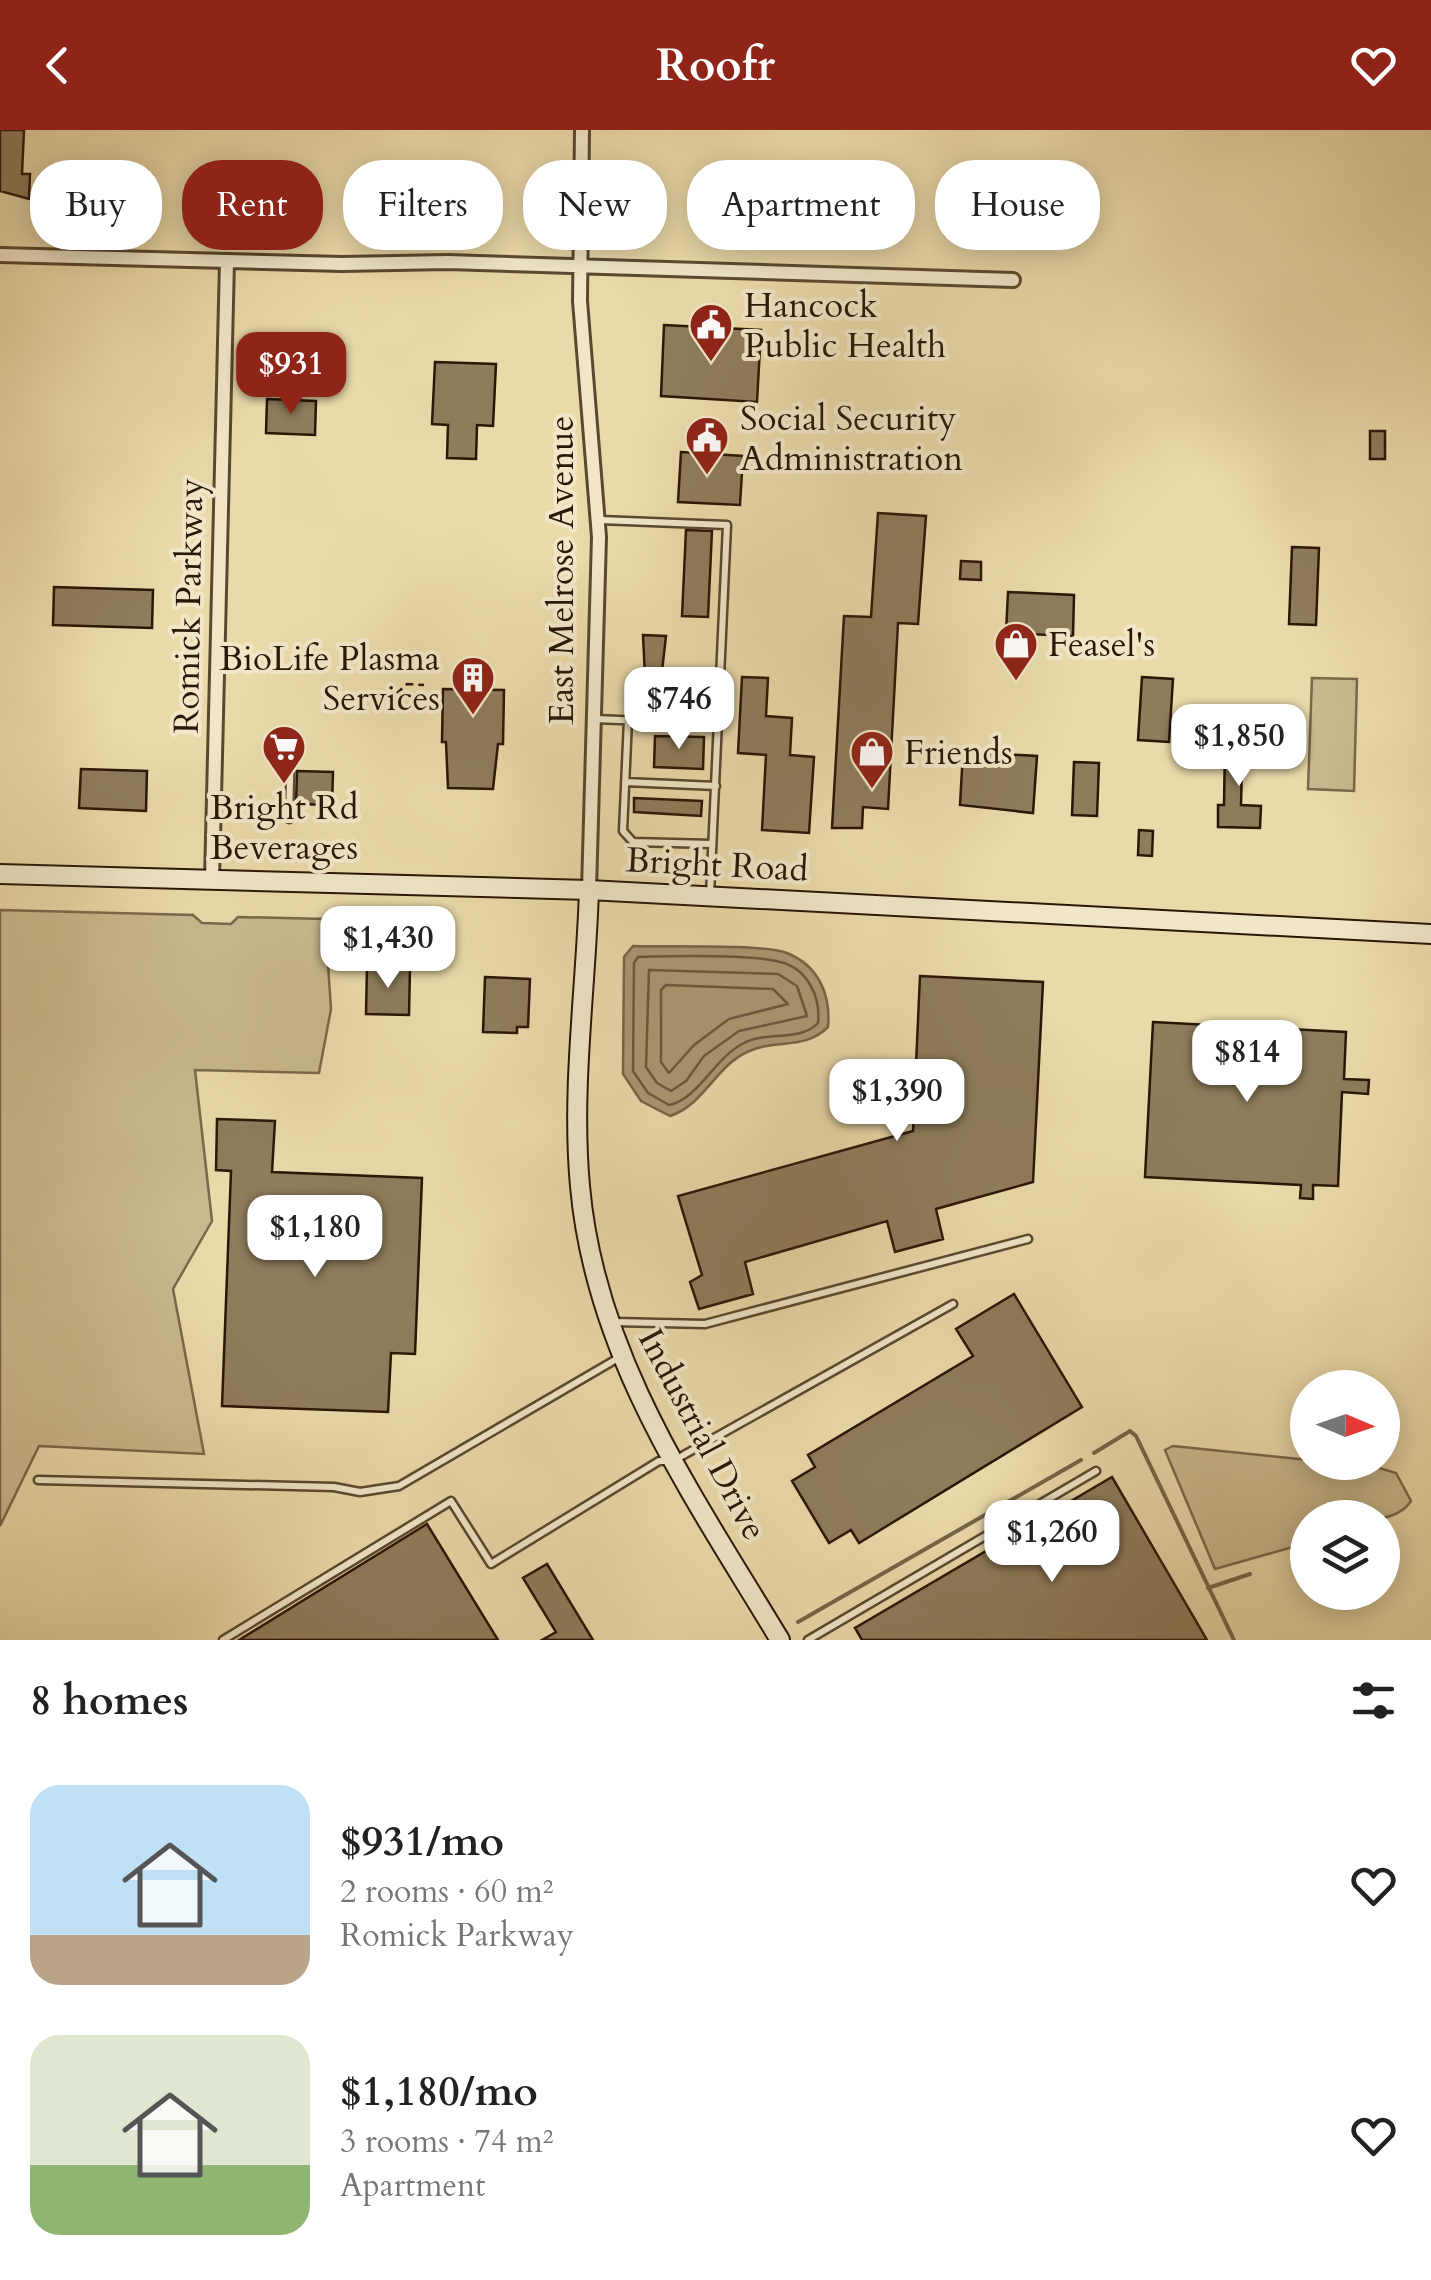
<!DOCTYPE html>
<meta charset="utf-8">
<style>
:root{--surface:#fff;--page:#f2f2f2;--text:#222;--muted:#767676;--accent:#8f2418}
body{margin:0;font-family:Cardo,serif;background:var(--page);color:var(--text);height:100vh;display:flex;flex-direction:column;font-size:38px;white-space:nowrap}
*{box-sizing:border-box;margin:0}
p{font-size:32px;color:var(--muted)}
.icon{flex:none;width:55px;height:55px;fill:none;stroke:currentColor;stroke-width:2;stroke-linecap:round;stroke-linejoin:round}
.map{position:relative;height:1510px;overflow:hidden}
.panel{display:flex;flex-direction:column;background:var(--surface);flex:1}
.panel>*{flex:none}
.hud{position:absolute;left:30px;top:30px;width:1372px;height:90px;display:flex;gap:20px}
.needle{width:65px;rotate:92deg}
.tools{position:absolute;left:1290px;top:1240px;display:grid;gap:20px}
.tools a{display:grid;place-items:center;width:110px;height:110px;border-radius:50%;background:var(--surface);box-shadow:0 5px 25px #0003;font-size:50px}
.price{position:absolute;translate:-50% -85px;padding:0 22px;border-radius:20px;background:#fff;color:#222;font-size:32px;line-height:65px;filter:drop-shadow(0 2px 5px #0008)}
.price::after{content:'';position:absolute;left:50%;top:60px;width:30px;height:22px;margin-left:-15px;background:inherit;clip-path:polygon(0 0,100% 0,50% 100%)}
.price.active{background:var(--accent);color:#fff}
ul{padding:0;list-style:none}
li{display:flex;align-items:center;gap:30px;height:250px;padding:0 30px}
li span{display:grid;place-items:center;flex:none;width:280px;height:200px;border-radius:30px;color:#555}
li>.icon{margin-inline-start:auto}
span .icon{width:120px;height:120px;fill:#fffc;stroke-width:1}
li b{font-size:42px}
h2{display:flex;justify-content:space-between;align-items:center;height:120px;padding:0 30px;font-size:42px}
.pill{padding:0 35px;border-radius:40px;background:var(--surface);box-shadow:0 5px 25px #0003;font-size:35px;line-height:90px}
.pill.active{background:var(--accent);color:#fff}
header{display:flex;justify-content:space-between;align-items:center;height:130px;padding:0 30px;background:var(--accent);color:#fff;font-size:45px;font-weight:800}
.map>svg:first-child{display:block}
.green{fill:#c9b98e;stroke:#7a684a;stroke-width:2.5}
.water{fill:#a99872;stroke:#766447;stroke-width:2.5}
.lines{fill:none;stroke-linecap:round;stroke-linejoin:round}
.shore{stroke:#6a583c;stroke-width:2.5}
.stream{stroke:#766447;stroke-width:4}
.building{fill:#8e7c5b;stroke:#2a1706;stroke-width:2.5}
.lane-casing{stroke:#5a482f;stroke-width:11}
.street-casing{stroke:#5a482f;stroke-width:18}
.secondary-casing{stroke:#2a1706;stroke-width:22}
.path{stroke:#2a1706;stroke-width:2.5;stroke-dasharray:8 5;stroke-linecap:butt}
.lane{stroke:#f1e7c8;stroke-width:6}
.street{stroke:#f1e7c8;stroke-width:12}
.secondary{stroke:#f1e7c8;stroke-width:18}
.labels{text-anchor:middle;stroke-width:8;stroke-linejoin:round;paint-order:stroke}
.poi-label{font-size:35px;fill:#2a1706;stroke:#f1e7c8;text-anchor:start}
.street-label{font-size:35px;fill:#2a1706;stroke:#f1e7c8}
</style>
<header><svg class="icon" aria-label="back" viewBox="0 0 24 24"><path d="M15 5l-7 7 7 7"/></svg>Roofr<svg class="icon" aria-label="heart" viewBox="0 0 24 24"><path d="M12 20l-8-8c-3-5 5-10 8-4 3-6 11-1 8 4z"/></svg></header>
<div class="map">
<svg width="1431" height="1510" viewBox="0 0 1431 1510">
<rect width="100%" height="100%" fill="#eadaaa"/>
<filter id="stains"><feTurbulence type="fractalNoise" baseFrequency=".002" numOctaves="4"/><feColorMatrix values="0 0 0 0 .2 0 0 0 0 .09 0 0 0 0 .02 0 0 0 .5 -.17"/></filter>
<radialGradient id="worn" r=".72"><stop offset=".6" stop-color="#630" stop-opacity="0"/><stop offset="1" stop-color="#630" stop-opacity=".3"/></radialGradient>
<path class="green" d="M1312 548 1357 549 1354 661 1308 659Z
M367 779 432 782 435 804 418 807 410 821 370 820 365 814Z
M0 780 193 785 202 793 231 794 238 787 325 789 331 879 319 943 195 940 212 1091 173 1159 204 1324 39 1316 0 1396Z
M1173 1316 1376 1337 1396 1343 1411 1371C1393 1399 1339 1388 1308 1388L1307 1413 1215 1439 1165 1320Z"/>
<path class="water" d="M633 816C663 817 766 814 787 823 819 836 831 865 828 897 804 921 776 908 747 922 714 938 705 974 670 986L641 971 623 944 624 827Z"/>
<g class="lines">
<path class="shore" d="M638 827C672 826 750 824 780 832 807 838 821 867 818 893 799 913 766 900 742 914 714 929 697 970 669 975L648 963 633 941 634 833Z
M649 840 778 844 797 856 807 886 739 901 704 926 686 951 671 961 657 953 646 937Z
M666 855 773 859 788 874 729 889 694 915 669 943 661 932V860Z"/>
<path class="stream" d="M1094 1323 1130 1301 1136 1306 1234 1510
M1208 1458 1250 1444
M798 1492 1081 1330"/>
</g>
<path class="building" d="M0 0H24L22 44H30L29 69 0 61Z
M664 195 761 200 757 272 661 266Z
M435 232 496 234 493 296 477 295 476 329 447 328 448 295 432 294Z
M267 269 316 271 315 305 266 303Z
M1370 301H1385V329H1370Z
M681 322 743 326 740 375 678 372Z
M878 383 926 386 918 494 898 493 888 679 863 677 862 698H832L844 486 871 487Z
M686 400 712 401 708 487 682 486Z
M1292 417 1319 418 1316 495 1289 494Z
M961 431 981 432V450L960 449Z
M54 457 153 460 152 498 53 495Z
M1008 462 1074 465 1073 506 1006 503Z
M643 505 666 506 659 568H646Z
M742 547 768 548 766 586 792 588 790 625 814 627 809 703 762 700 766 625 738 623Z
M1142 547 1173 549 1169 612 1138 610Z
M443 559 504 560 503 614H498L493 659 448 658 446 612H442Z
M655 606 704 607 703 639 654 637Z
M1225 616 1261 617V637L1242 636 1241 675 1261 676 1260 698 1218 697V675H1224Z
M963 622 1037 626 1033 683 960 675Z
M1074 632 1099 633 1097 686 1072 685Z
M81 639 147 641 146 681 79 678Z
M297 641 333 642 332 675 296 674Z
M634 668 702 671 701 686 634 682Z
M1139 700 1153 701 1152 726 1138 725Z
M367 836 410 838 409 885 366 884Z
M920 846 1043 852 1033 1052 936 1079 943 1109 895 1122 887 1091 745 1132 753 1164 699 1179 690 1152 702 1145 678 1066 913 1001Z
M485 847 530 849 528 897H517V903L483 902Z
M1153 892 1346 902 1344 949 1369 950 1368 964 1342 962 1338 1056 1313 1055V1069L1300 1068 1301 1055 1145 1047Z
M217 989 275 991 272 1042 422 1048 415 1224 391 1223 388 1282 222 1276 231 1041 216 1040Z
M1014 1164 1082 1277 859 1413 851 1400 829 1413 792 1351 815 1337 808 1325 973 1226 956 1199Z
M1112 1347 1207 1510H862L855 1498Z
M427 1394 498 1510H239Z
M547 1434 593 1510H542L556 1502 523 1448Z"/>
<g class="lines">
<defs>
<path id="lane" d="M600 390 727 395 710 765
M595 589 718 594
M628 590 623 701 633 712 712 714
M625 652 716 656
M289 689 291 611
M614 1192 705 1194 1028 1109
M38 1350 334 1357 360 1362 399 1356 620 1227
M223 1510 451 1371 491 1434 659 1331H673L953 1174
M808 1510 1096 1341"/>
<path id="street" d="M582 0 580 171 599 407 589 760
M0 125 342 134 448 132 1013 150
M212 750 227 131"/>
<path id="secondary" d="M0 744 589 760 1431 804
M589 760C586 858 571 959 580 1056 595 1228 694 1367 780 1510"/>
</defs>
<use href="#lane" class="lane-casing"/>
<use href="#street" class="street-casing"/>
<use href="#secondary" class="secondary-casing"/>
<path class="path" d="M372 566 392 568 407 554 424 555"/>
<use href="#lane" class="lane"/>
<use href="#street" class="street"/>
<use href="#secondary" class="secondary"/>
</g>
<defs>
<symbol id="civic-pin" viewBox="-11 -11 22 30"><path d="M0 17L-7.5 6A9.5 9.5 0 1 1 7.5 6Z" fill="#8f2418" stroke="#f1e7c8"/><path d="M-.6-6.5H3V-4.5H.6V-3L4-1V1h2V6H-6V1h2V-1L-.6-3ZM-1.2 2.5V6h2.4V2.5Z" fill="#fff"/></symbol>
<symbol id="shop-pin" viewBox="-11 -11 22 30"><path d="M0 17L-7.5 6A9.5 9.5 0 1 1 7.5 6Z" fill="#8f2418" stroke="#f1e7c8"/><path d="M-5-2.5h2.3a2.7 3.5 0 0 1 5.4 0H5L5.5 6h-11ZM-1.5-2.5h3a1.5 2.3 0 0 0-3 0Z" fill="#fff"/></symbol>
<symbol id="building-pin" viewBox="-11 -11 22 30"><path d="M0 17L-7.5 6A9.5 9.5 0 1 1 7.5 6Z" fill="#8f2418" stroke="#f1e7c8"/><path d="M-4-6H4V6H1V3H-1V6H-4ZM-2.5-4.3h1.7v1.8h-1.7ZM.8-4.3h1.7v1.8H.8ZM-2.5-1h1.7V.8h-1.7ZM.8-1h1.7V.8H.8Z" fill="#fff"/></symbol>
<symbol id="supermarket-pin" viewBox="-11 -11 22 30"><path d="M0 17L-7.5 6A9.5 9.5 0 1 1 7.5 6Z" fill="#8f2418" stroke="#f1e7c8"/><path d="M-6-5.5h2.5l.6 2H6L4.5 2H-2.5L-4.4-4H-6ZM-1.5 3.2a1.3 1.3 0 1 0 .1 0ZM3 3.2a1.3 1.3 0 1 0 .1 0Z" fill="#fff"/></symbol>
</defs>
<g fill-rule="evenodd">
<use href="#civic-pin" x="686" y="170" width="50" height="68"/>
<use href="#civic-pin" x="682" y="283" width="50" height="68"/>
<use href="#shop-pin" x="991" y="489" width="50" height="68"/>
<use href="#building-pin" x="448" y="523" width="50" height="68"/>
<use href="#supermarket-pin" x="259" y="592" width="50" height="68"/>
<use href="#shop-pin" x="847" y="597" width="50" height="68"/>
</g>
<g class="labels">
<g class="poi-label">
<text x="744" y="187">Hancock<tspan x="744" dy="40">Public Health</tspan></text>
<text x="740" y="300">Social Security<tspan x="740" dy="40">Administration</tspan></text>
<text x="1048" y="526">Feasel's</text>
<text x="440" y="540" text-anchor="end">BioLife Plasma<tspan x="440" dy="40">Services</tspan></text>
<text x="904" y="634">Friends</text>
<text x="284" y="689" text-anchor="middle">Bright Rd<tspan x="284" dy="40">Beverages</tspan></text>
</g>
<g class="street-label">
<text transform="translate(561 440) rotate(-90)" y="12">East Melrose Avenue</text>
<text transform="translate(188 476) rotate(-89)" y="12">Romick Parkway</text>
<text transform="translate(717 734) rotate(3)" y="12">Bright Road</text>
<text transform="translate(703 1304) rotate(62)" y="12">Industrial Drive</text>
</g>
</g>
<rect width="100%" height="100%" filter="url(#stains)"/>
<rect width="100%" height="100%" fill="url(#worn)"/>
</svg>
<div class="tools">
<a><svg class="needle" viewBox="-14 -14 28 28"><path d="M0-13l5 13h-10z" fill="#e53935"/><path d="M0 13l5-13h-10z" fill="#767676"/></svg></a>
<a><svg class="icon" aria-label="layers" viewBox="0 0 24 24"><path d="M12 4l9 5-9 5-9-5zM3 14l9 5 9-5"/></svg></a>
</div>
<b class="price active" style="left:291px;top:287px">$931</b>
<b class="price" style="left:679px;top:622px">$746</b>
<b class="price" style="left:1239px;top:659px">$1,850</b>
<b class="price" style="left:388px;top:861px">$1,430</b>
<b class="price" style="left:1247px;top:975px">$814</b>
<b class="price" style="left:897px;top:1014px">$1,390</b>
<b class="price" style="left:315px;top:1150px">$1,180</b>
<b class="price" style="left:1052px;top:1455px">$1,260</b>
<div class="hud">
<a class="pill">Buy</a>
<a class="pill active">Rent</a>
<a class="pill">Filters</a>
<a class="pill">New</a>
<a class="pill">Apartment</a>
<a class="pill">House</a>
</div>
</div>
<section class="panel">
<h2>8 homes<svg class="icon" aria-label="filters" viewBox="0 0 24 24"><path d="M4 7h16M4 17h16"/><circle cx="9" cy="7" r="2"/><circle cx="15" cy="17" r="2"/></svg></h2>
<ul>
<li><span style="background:linear-gradient(#bfe0f5 75%,#b9a48a 0)"><svg class="icon" aria-label="home" viewBox="0 0 24 24"><path d="M3 11l9-7 9 7M6 9v11h12V9"/></svg></span><div><b>$931/mo</b><p>2 rooms · 60 m²</p><p>Romick Parkway</p></div><svg class="icon" aria-label="heart" viewBox="0 0 24 24"><path d="M12 20l-8-8c-3-5 5-10 8-4 3-6 11-1 8 4z"/></svg></li>
<li><span style="background:linear-gradient(#dfe7d0 65%,#8fb573 0)"><svg class="icon" aria-label="home" viewBox="0 0 24 24"><path d="M3 11l9-7 9 7M6 9v11h12V9"/></svg></span><div><b>$1,180/mo</b><p>3 rooms · 74 m²</p><p>Apartment</p></div><svg class="icon" aria-label="heart" viewBox="0 0 24 24"><path d="M12 20l-8-8c-3-5 5-10 8-4 3-6 11-1 8 4z"/></svg></li>
</ul>
</section>
